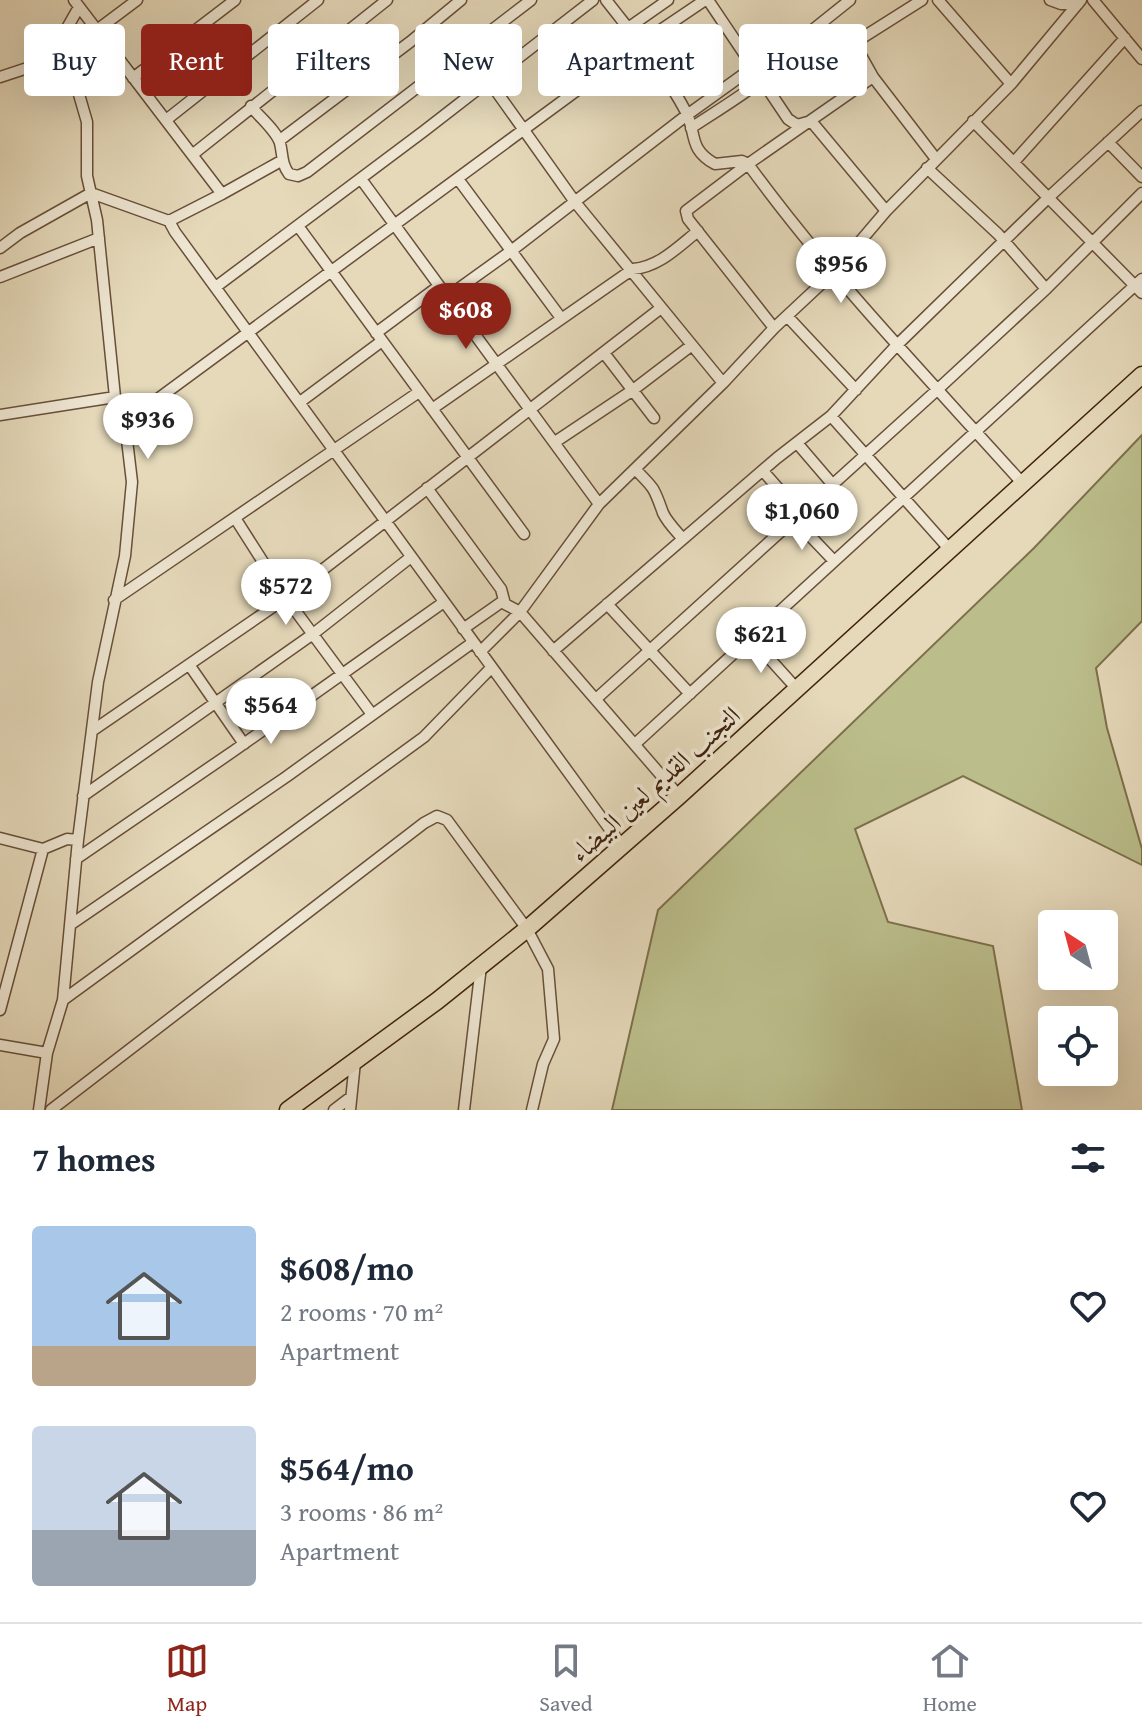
<!DOCTYPE html>
<meta charset="utf-8">
<style>
:root{--surface:#fff;--page:#f2f2f3;--text:#1f2937;--muted:#747a83;--line:#e0e1e3;--accent:#8f2418}
body{margin:0;font-family:"Gentium Book Plus",Amiri,serif;background:var(--page);color:var(--text);height:100vh;display:flex;flex-direction:column;font-size:30px;white-space:nowrap}
*{box-sizing:border-box;margin:0}
p{font-size:26px;color:var(--muted)}
.icon{flex:none;width:44px;height:44px;fill:none;stroke:currentColor;stroke-width:2;stroke-linecap:round;stroke-linejoin:round}
.map{position:relative;height:1110px;overflow:hidden}
.sheet{display:flex;flex-direction:column;background:var(--surface);flex:1}
.sheet>*{flex:none}
.hud{position:absolute;left:24px;top:24px;width:1094px;height:72px;display:flex;gap:16px}
.needle{width:52px;rotate:324deg}
.buttons{position:absolute;left:1038px;top:910px;display:grid;gap:16px}
.buttons a{display:grid;place-items:center;width:80px;height:80px;border-radius:8px;background:var(--surface);box-shadow:0 8px 32px #0002;font-size:40px}
.price{position:absolute;translate:-50% -68px;padding:0 18px;border-radius:28px;background:#fff;color:#222;font-size:26px;line-height:52px;filter:drop-shadow(0 2px 4px #0008)}
.price::after{content:'';position:absolute;left:50%;top:48px;width:24px;height:18px;margin-left:-12px;background:inherit;clip-path:polygon(0 0,100% 0,50% 100%)}
.price.current{background:var(--accent);color:#fff}
ul{padding:0;list-style:none}
li{display:flex;align-items:center;gap:24px;height:200px;padding:0 32px}
li span{display:grid;place-items:center;flex:none;width:224px;height:160px;border-radius:8px;color:#555}
li>.icon{margin-inline-start:auto}
span .icon{width:96px;height:96px;fill:#fffc;stroke-width:1}
li b{font-size:34px}
h2{display:flex;justify-content:space-between;align-items:center;height:96px;padding:0 32px;font-size:34px}
.chip{padding:0 28px;border-radius:8px;background:var(--surface);box-shadow:0 8px 32px #0002;font-size:28px;line-height:72px}
.chip.current{background:var(--accent);color:#fff}
.dock{display:flex;justify-content:space-around;align-items:center;height:112px;border-top:2px solid var(--line);background:var(--surface);font-size:22px;color:var(--muted)}
.dock a{display:grid;justify-items:center;gap:4px}
.dock .current{color:var(--accent)}
.map>svg:first-child{display:block}
.green{fill:#bbbe8b;stroke:#7d704c;stroke-width:2}
.lines{fill:none;stroke-linecap:round;stroke-linejoin:round}
.street-casing{stroke:#684f39;stroke-width:13}
.primary-casing{stroke:#3f210e;stroke-width:19}
.street{stroke:#eee6d2;stroke-width:10}
.primary{stroke:#e5d9ba;stroke-width:16}
.labels{text-anchor:middle;stroke-width:7;stroke-linejoin:round;paint-order:stroke}
.street-label{font-size:26px;fill:#3f210e;stroke:#eee6d2}
</style>
<div class="map">
<svg width="1142" height="1110" viewBox="0 0 1142 1110">
<rect width="100%" height="100%" fill="#e5d9ba"/>
<filter id="stains"><feTurbulence type="fractalNoise" baseFrequency=".0025" numOctaves="4"/><feColorMatrix values="0 0 0 0 .2 0 0 0 0 .09 0 0 0 0 .02 0 0 0 .5 -.17"/></filter>
<radialGradient id="worn" r=".72"><stop offset=".6" stop-color="#630" stop-opacity="0"/><stop offset="1" stop-color="#630" stop-opacity=".3"/></radialGradient>
<path class="green" d="M1142 435V621L1096 668 1107 728 1142 849V865L963 776 855 829 888 922 993 946 1022 1110H612L658 910 1034 548Z"/>
<g class="lines">
<defs>
<path id="street" d="M74 0 222 194 169 221 175 232 622 846
M606 0C634 36 665 72 686 112 697 134 688 149 715 164L742 161 748 164C831 278 930 380 1024 485
M708 0 788 119 797 125 811 121 886 211
M938 0 1011 84
M1050 0 1061 4H1078
M1093 0 1142 59
M79 7 67 28 65 46 87 122V176L97 220 115 397 125 423
M628 28 668 0
M97 30 137 0
M794 53C818 61 833 58 854 43
M0 77 67 55
M873 77 936 159
M133 78 235 0
M489 81 575 202 723 383
M251 106C259 117 276 130 280 143 283 155 281 163 289 174L298 176 307 172 531 0
M166 120 318 0
M973 121 1142 293
M691 128C719 109 787 70 800 40
M280 140 410 42 461 0
M1108 142 1142 177
M192 155 387 0
M1014 162 1125 38
M927 168 998 234 1046 289
M361 179 599 504
M458 179 561 318
M222 194 281 161
M298 226 524 534
M0 248 20 233 91 193 169 221
M0 277 99 238
M217 286 424 131 593 0
M447 297 511 251 687 115 773 53 800 40 850 0
M787 316 856 390
M774 328 688 219 686 211 748 164 873 77 854 43 922 0
M376 333 439 286
M604 353 654 418
M300 402 382 341
M432 409 633 269C659 267 678 247 698 231
M0 415 115 397
M831 416 951 551
M555 442 633 390 692 345
M797 443 833 485
M635 469C655 489 654 488 663 513 667 522 677 532 683 539
M763 471 800 513
M427 488 501 589 505 604 520 612 679 796
M235 518 286 598 371 713
M794 519 834 561
M114 600 419 392
M607 604 690 694
M463 629 503 601
M751 638 797 689
M553 651 777 458 831 416 896 346 1049 197 1142 111
M480 652 520 612 599 504 723 383 774 328 835 271 886 211 1011 84 1081 0
M190 666 244 744
M596 699 937 390 1046 289 1142 193
M92 731 286 598 661 308
M635 744 1142 279
M83 796 313 634 411 557
M0 838 43 849 67 839 78 840
M76 859 235 750 444 602
M70 925 286 777 472 643
M63 1000 424 737 491 668
M0 1010 43 849
M0 1045 47 1053
M39 1110 47 1053 63 1000 78 840 98 682 125 556 132 482 125 423 640 44 705 0
M51 1110 424 823 437 816 447 820 527 929 548 969 554 1039 543 1064 532 1110
M334 1110 351 1097
M350 1110 355 1062
M464 1110 481 966"/>
<path id="primary" d="M288 1110 437 1001 527 929 679 796 1142 375"/>
</defs>
<use href="#street" class="street-casing"/>
<use href="#primary" class="primary-casing"/>
<use href="#street" class="street"/>
<use href="#primary" class="primary"/>
</g>
<g class="labels">
<g class="street-label">
<text transform="translate(655 784) rotate(-42)" y="9">التجنب القديم لعين البيضاء</text>
</g>
</g>
<rect width="100%" height="100%" filter="url(#stains)"/>
<rect width="100%" height="100%" fill="url(#worn)"/>
</svg>
<div class="buttons">
<a><svg class="needle" viewBox="-14 -14 28 28"><path d="M0-13l5 13h-10z" fill="#e53935"/><path d="M0 13l5-13h-10z" fill="#747a83"/></svg></a>
<a><svg class="icon" aria-label="locate" viewBox="0 0 24 24"><circle cx="12" cy="12" r="6"/><path d="M12 2v4M12 18v4M2 12h4M18 12h4"/></svg></a>
</div>
<b class="price" style="left:841px;top:305px">$956</b>
<b class="price current" style="left:466px;top:351px">$608</b>
<b class="price" style="left:148px;top:461px">$936</b>
<b class="price" style="left:802px;top:552px">$1,060</b>
<b class="price" style="left:286px;top:627px">$572</b>
<b class="price" style="left:761px;top:675px">$621</b>
<b class="price" style="left:271px;top:746px">$564</b>
<div class="hud">
<a class="chip">Buy</a>
<a class="chip current">Rent</a>
<a class="chip">Filters</a>
<a class="chip">New</a>
<a class="chip">Apartment</a>
<a class="chip">House</a>
</div>
</div>
<section class="sheet">
<h2>7 homes<svg class="icon" aria-label="filters" viewBox="0 0 24 24"><path d="M4 7h16M4 17h16"/><circle cx="9" cy="7" r="2"/><circle cx="15" cy="17" r="2"/></svg></h2>
<ul>
<li><span style="background:linear-gradient(#a9c7e8 75%,#b9a48a 0)"><svg class="icon" aria-label="home" viewBox="0 0 24 24"><path d="M3 11l9-7 9 7M6 9v11h12V9"/></svg></span><div><b>$608/mo</b><p>2 rooms · 70 m²</p><p>Apartment</p></div><svg class="icon" aria-label="heart" viewBox="0 0 24 24"><path d="M12 20l-8-8c-3-5 5-10 8-4 3-6 11-1 8 4z"/></svg></li>
<li><span style="background:linear-gradient(#c9d6e8 65%,#9aa5b1 0)"><svg class="icon" aria-label="home" viewBox="0 0 24 24"><path d="M3 11l9-7 9 7M6 9v11h12V9"/></svg></span><div><b>$564/mo</b><p>3 rooms · 86 m²</p><p>Apartment</p></div><svg class="icon" aria-label="heart" viewBox="0 0 24 24"><path d="M12 20l-8-8c-3-5 5-10 8-4 3-6 11-1 8 4z"/></svg></li>
</ul>
</section>
<nav class="dock">
<a class="current"><svg class="icon" aria-label="map" viewBox="0 0 24 24"><path d="M3 6l6-2 6 2 6-2v14l-6 2-6-2-6 2zM9 4v14M15 6v14"/></svg>Map</a>
<a><svg class="icon" aria-label="saved" viewBox="0 0 24 24"><path d="M7 4h10v16l-5-4-5 4z"/></svg>Saved</a>
<a><svg class="icon" aria-label="home" viewBox="0 0 24 24"><path d="M3 11l9-7 9 7M6 9v11h12V9"/></svg>Home</a>
</nav>
